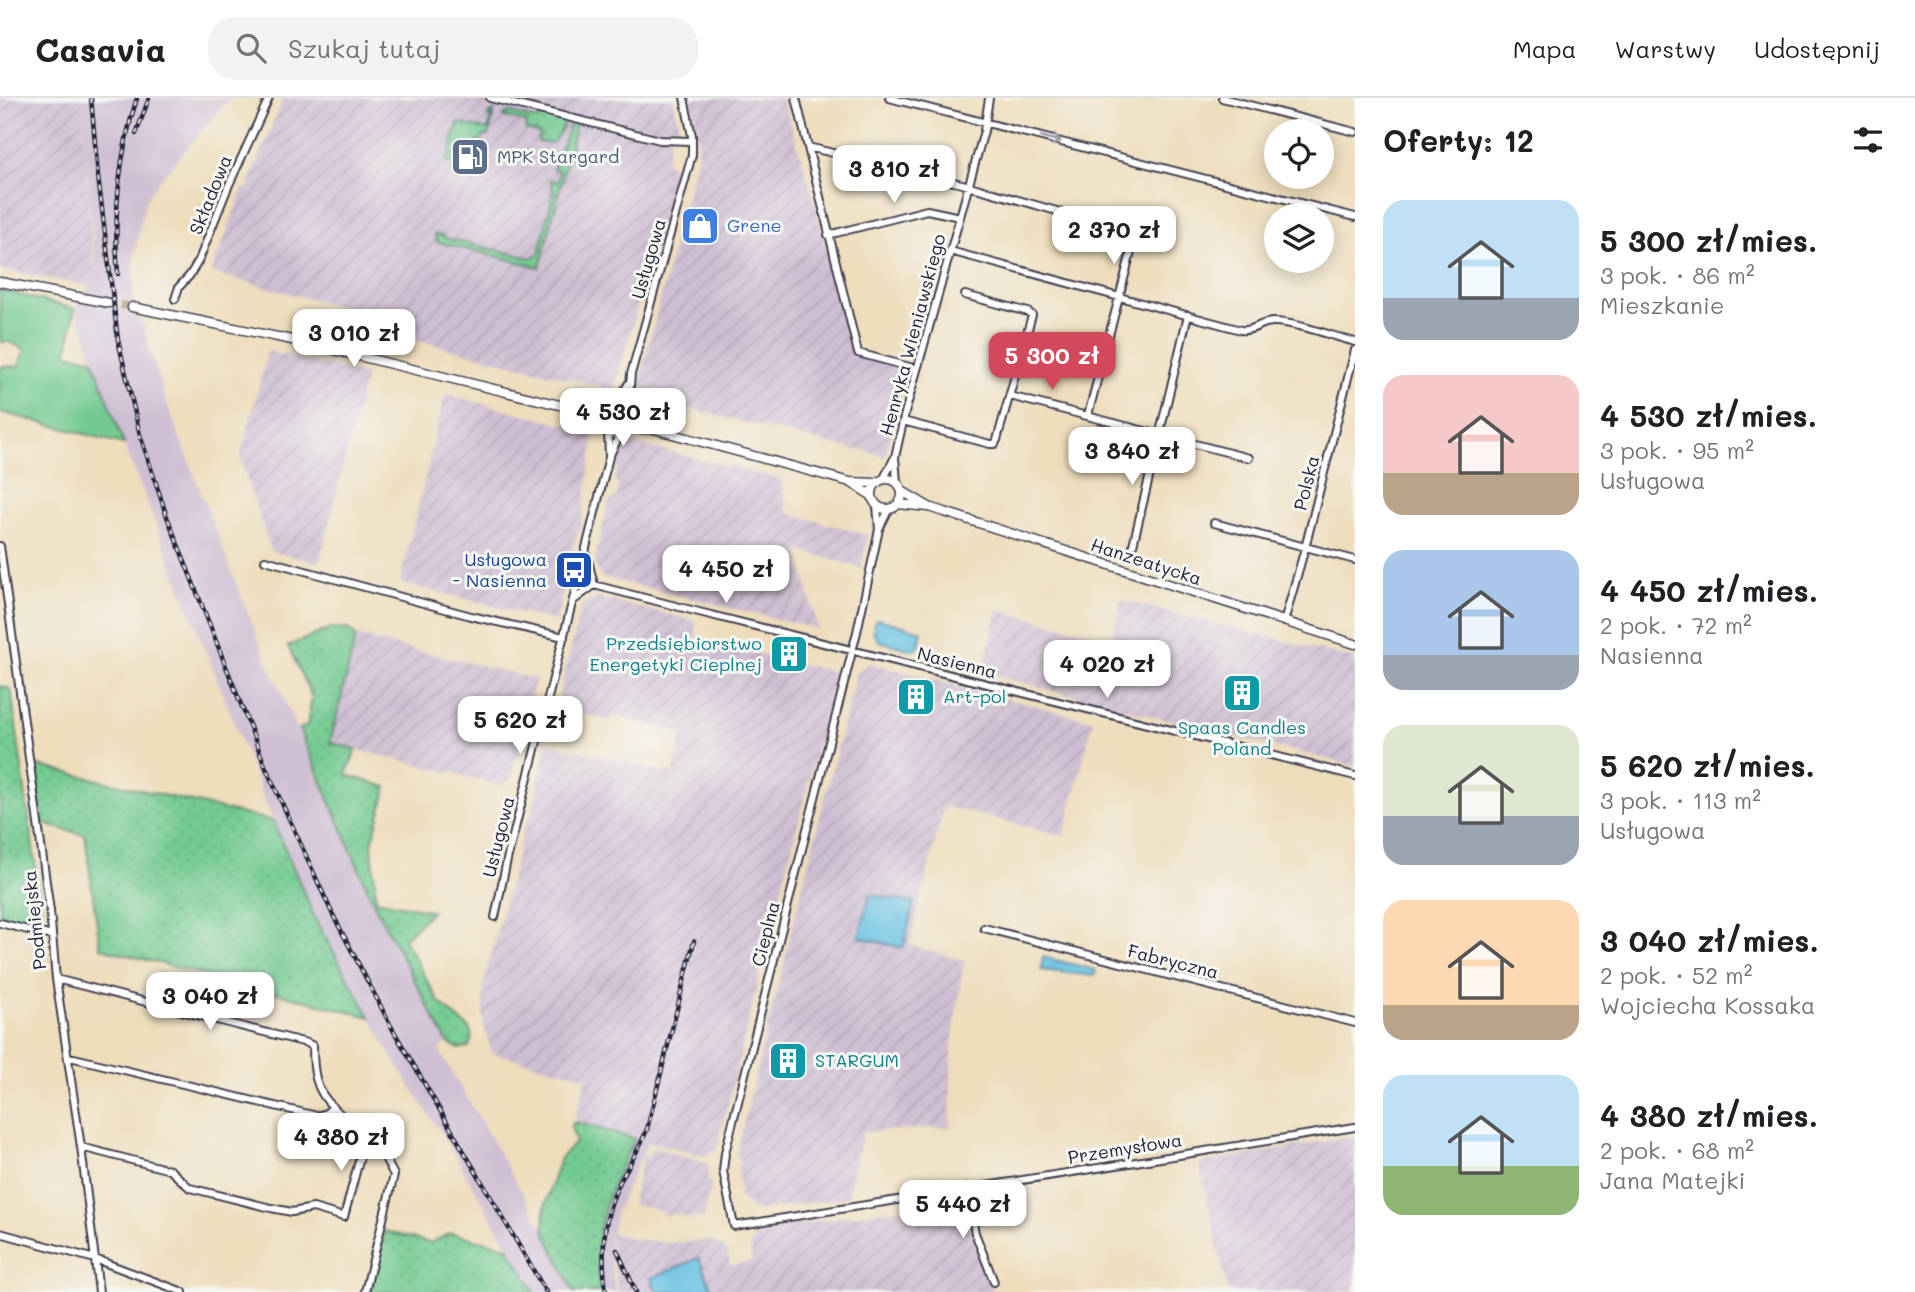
<!DOCTYPE html>
<html lang="pl">
<meta charset="utf-8">
<style>
:root{--surface:#fff;--page:#f2f2f2;--text:#202124;--muted:#757577;--line:#e0e0e0;--accent:#d1495b}
body{margin:0;font-family:Mali,sans-serif;background:var(--page);color:var(--text);height:100vh;display:flex;flex-direction:column;font-size:26px;white-space:nowrap}
*{box-sizing:border-box;margin:0}
p{font-size:23px;color:var(--muted)}
.icon{flex:none;width:38px;height:38px;fill:none;stroke:currentColor;stroke-width:2;stroke-linecap:round;stroke-linejoin:round}
.map{position:relative;flex:1;overflow:hidden}
.panel{display:flex;flex-direction:column;background:var(--surface);width:560px}
.panel>*{flex:none}
.controls{position:absolute;left:1264px;top:21px;display:grid;gap:14px}
.controls a{display:grid;place-items:center;width:70px;height:70px;border-radius:50%;background:var(--surface);box-shadow:0 4px 18px #0003;font-size:35px}
.price{position:absolute;translate:-50% -60px;padding:0 16px;border-radius:14px;background:#fff;color:#222;font-size:23px;line-height:46px;filter:drop-shadow(0 2px 4px #0008)}
.price::after{content:'';position:absolute;left:50%;top:42px;width:21px;height:16px;margin-left:-10px;background:inherit;clip-path:polygon(0 0,100% 0,50% 100%)}
.price.current{background:var(--accent);color:#fff}
ul{padding:0;list-style:none}
li{display:flex;align-items:center;gap:21px;height:175px;padding:0 28px}
li span{display:grid;place-items:center;flex:none;width:196px;height:140px;border-radius:21px;color:#555}
li>.icon{margin-inline-start:auto}
span .icon{width:84px;height:84px;fill:#fffc;stroke-width:1}
li b{font-size:30px}
h2{display:flex;justify-content:space-between;align-items:center;height:84px;padding:0 28px;font-size:30px}
header{display:flex;align-items:center;gap:42px;box-sizing:border-box;height:98px;padding:0 35px;background:var(--surface);border-bottom:2px solid var(--line)}
header strong{font-size:33px}
nav{display:flex;gap:38px;margin-inline-start:auto;font-size:24px}
.search{width:490px;height:63px;background:var(--page);display:flex;align-items:center;gap:18px;box-sizing:border-box;padding:0 24px;border-radius:28px;color:var(--muted);font-size:26px}
main{display:flex;flex:1;min-height:0}
.map>svg:first-child{display:block}
.industrial{fill:url(#industrial-furrows)}
.railway{fill:#cebed2}
.grass{fill:url(#grass-dots);stroke:#4a7666;stroke-width:2}
.garden{fill:#73ca90;stroke:#4a7666;stroke-width:2}
.water{fill:#64c0e2;stroke:#43718e;stroke-width:2}
.lines{fill:none;stroke-linecap:round;stroke-linejoin:round}
.tertiary-tunnel{stroke:#c5b8a1;stroke-width:8;stroke-dasharray:8 4;stroke-linecap:butt}
.minor-casing{stroke:#413e4e;stroke-width:10}
.tertiary-casing{stroke:#413e4e;stroke-width:11}
.minor{stroke:#fff;stroke-width:6}
.tertiary{stroke:#fff;stroke-width:8}
.rail-casing{stroke:#22223b;stroke-width:4.5}
.rail{stroke:#f6f6f2;stroke-width:2;stroke-dasharray:5;stroke-linecap:butt}
.oneway{stroke:#9c9ca7}
.labels{text-anchor:middle;stroke-width:6;stroke-linejoin:round;paint-order:stroke}
.service-label{font-size:18px;fill:#4e5e75;stroke:#f6f6f2;text-anchor:start}
.street-label{font-size:18px;fill:#22223b;stroke:#f6f6f2}
.shop-label{font-size:18px;fill:#366cbe;stroke:#f6f6f2;text-anchor:start}
.transit-label{font-size:18px;fill:#164399;stroke:#f6f6f2;text-anchor:end}
.culture-label{font-size:18px;fill:#0d838f;stroke:#f6f6f2;text-anchor:start}
</style>
<header>
<strong>Casavia</strong>
<div class="search"><svg class="icon" aria-label="search" viewBox="0 0 24 24"><circle cx="10" cy="10" r="6"/><path d="M15 15l6 6"/></svg>Szukaj tutaj</div>
<nav><a>Mapa</a><a>Warstwy</a><a>Udostępnij</a></nav>
</header>
<main>
<div class="map">
<svg width="1355" height="1194" viewBox="0 0 1355 1194">
<defs>
<pattern id="industrial-furrows" width="10" height="10" patternUnits="userSpaceOnUse" patternTransform="scale(1.75)"><rect width="10" height="10" fill="#cebed2"/><path d="M-1 1l2-2M0 10L10 0M9 11l2-2" fill="none" stroke="#b1a3b5"/></pattern>
<pattern id="grass-dots" width="8" height="8" patternUnits="userSpaceOnUse" patternTransform="scale(1.75)"><rect width="8" height="8" fill="#73ca90"/><path d="M2 2h.1M6 6h.1" fill="none" stroke="#63ad7d" stroke-width="1.8" stroke-linecap="round"/></pattern>
</defs>
<rect width="100%" height="100%" fill="#f6f6f2"/>
<filter id="ink" filterUnits="userSpaceOnUse"><feTurbulence type="fractalNoise" baseFrequency=".0143" numOctaves="2"/><feDisplacementMap in="SourceGraphic" scale="14" xChannelSelector="R" yChannelSelector="G"/><feConvolveMatrix kernelMatrix="1 2 1 2 8 2 1 2 1" color-interpolation-filters="sRGB"/></filter>
<filter id="wash" filterUnits="userSpaceOnUse"><feTurbulence type="fractalNoise" baseFrequency=".00686" numOctaves="4" result="noise"/><feDisplacementMap in="SourceGraphic" scale="28" xChannelSelector="R" yChannelSelector="G"/><feGaussianBlur stdDeviation="1.57" result="paint"/><feColorMatrix in="noise" values="0 0 0 0 0 0 0 0 0 0 0 0 0 0 0 0 0 1.4 0 .05"/><feComposite in="paint" operator="in"/></filter>
<g filter="url(#wash)">
<rect width="100%" height="100%" fill="#edb"/>
<path class="industrial" d="M0 0H80L93 167H95L96 183 89 188 0 171Z
M283 0H673L679 27 671 36 666 65 678 69 614 292 376 232 379 219 211 175 243 90 247 91Z
M690 0H782L811 90 850 249 907 272 885 359 860 351 854 352 636 297 698 54 697 30Z
M268 253 366 277 319 465 271 453 240 361Z
M445 296 593 334V347L581 429 573 446 570 469 556 523 400 485Z
M634 345 780 381 788 415 868 437 861 470 798 452 818 531 601 479 594 466 606 414 609 404 617 398 618 388 615 382 622 352Z
M594 499 696 523V541L834 574 835 578 777 808 770 806 763 823 767 825V831L757 872 760 876 717 1050 704 1058 574 1025 586 979 492 955 483 926V888L526 722H530L547 645 673 676 682 635 612 617 610 623 556 609 582 506 591 503Z
M1121 502 1355 561V668L1103 606 983 574 998 512 1112 541Z
M356 538 536 581 511 680 501 687 330 645Z
M870 565 1093 623 1064 738 944 708 909 847 964 863 952 946 950 1029 863 1034 847 1099 756 1113 740 1101 737 1066 742 1067 736 1056 856 575Z
M1355 1038V1194H1228L1199 1065Z
M651 1049 709 1066 707 1083 712 1084 703 1120 698 1118 697 1122 671 1115 670 1118 662 1116V1113L632 1106 643 1058 649 1059Z
M949 1103 964 1113 994 1194H618L612 1155 611 1135 634 1141 671 1145 711 1142 727 1152 730 1167H736L752 1163 750 1147 759 1132Z"/>
<path class="railway" d="M80 0H230L152 91 145 106 133 162 134 206 138 221 143 227 164 298 259 544 375 808 447 944 439 952 544 1132 574 1194H535L453 1054 395 964 317 825 273 723 124 346 76 211 89 188 96 183Z
M635 1041 648 1044 616 1114 610 1142 612 1177 616 1194H601L597 1172 603 1109Z"/>
<path class="grass" d="M494 13 489 37 484 38 469 52 464 47 456 57 460 61 453 66 447 65 458 25 488 32 491 19 488 18V16Z
M508 14 537 22 543 18 564 23 563 29 553 45 538 44 540 36 526 32V24L503 19Z
M571 24 576 26 540 169 437 144 435 136 444 138V140L531 160 539 155 553 96 551 82 557 84 560 73 553 71Z
M332 530 348 531 356 538 330 645 356 651 346 677 387 689 372 745 376 802 432 813 404 841 439 904 469 930 472 939 469 949 459 951 447 944 375 808 299 631 307 628 312 599 288 548Z
M0 588 11 591 44 829 0 816Z
M35 667 273 723 317 825 370 919 100 850 85 737 43 726Z
M575 1024 635 1041C608 1094 590 1132 601 1194H574L544 1132 545 1107 560 1060 576 1044 571 1028Z
M385 1133 430 1145 451 1135 508 1149 535 1194H371Z"/>
<path class="garden" d="M0 192 75 211 67 256 93 261 124 346 0 314V269L19 268 25 251 9 244H0Z"/>
<path class="water" d="M878 521 922 533 919 549 911 552 879 543 873 533 875 523Z
M870 796 914 805 903 850 859 839Z
M1043 859 1096 872 1094 878 1041 872Z
M699 1160 713 1194H657L651 1180Z"/>
</g>
<g filter="url(#ink)">
<g class="lines">
<path class="tertiary-tunnel" d="M109 205 132 209"/>
<defs>
<path id="minor" d="M490 0 660 42 691 43
M796 0 858 255 917 271
M889 0 1355 119
M1222 0 1355 34
M808 49 962 86 1134 135 1135 139 1088 317
M828 137 927 112 960 119
M950 153 1241 232C1253 234 1260 224 1273 224 1295 224 1332 238 1355 244
M175 201 179 189 190 177 199 162 228 89 269 0
M1010 298 1249 360
M615 307 629 285
M628 311 631 276 692 57V38L684 0
M903 323 990 346H995L997 342 1032 217 1028 214 965 197
M608 332 609 359
M884 380 895 359
M897 384 895 359 905 315 984 33 989 0
M877 408 879 431
M889 411 879 431 857 534 725 1055 723 1073 734 1128 1355 1029
M1214 425 1355 462
M1133 447 1188 217
M0 448 50 813 56 881 81 1049 99 1194
M587 458 594 487
M265 462 471 518 564 539
M580 476 586 484 594 487 699 514 1355 678
M574 502 594 487
M1284 524 1305 450 1355 252
M495 819 507 762 609 359 620 336
M0 825 52 838
M984 830 1355 925
M56 881 307 945 313 948C313 973 315 992 333 1009
M68 960H74L317 1018 326 1015 333 1009 385 1060 394 1077 365 1194
M81 1049 170 1072 190 1090 271 1110 292 1114 313 1110 344 1119 365 1040
M966 1090 975 1135 994 1184
M0 1135 95 1161 183 1194"/>
<path id="tertiary" d="M0 184 109 205
M132 209 297 243 580 312H607
M603 321a15 15 0 1 1 30 0a15 15 0 1 1-30 0Z
M580 312 604 326
M632 318 654 331
M629 331H654L850 384 875 385
M872 396a15 15 0 1 1 30 0a15 15 0 1 1-30 0Z
M850 384 871 397
M902 393 929 409
M898 406 929 409 1355 546"/>
</defs>
<use href="#minor" class="minor-casing"/>
<use href="#tertiary" class="tertiary-casing"/>
<use href="#minor" class="minor"/>
<use href="#tertiary" class="tertiary"/>
<defs>
<path id="rail" d="M91 0 98 78 118 242 140 337 166 416 266 670 332 815 392 930 546 1194
M136 36 149 0
M118 176C113 118 119 55 137 0
M617 1152 636 1194
M606 1194C601 1157 602 1120 619 1086 628 1067 640 1051 647 1031L694 843"/>
</defs>
<use href="#rail" class="rail-casing"/>
<use href="#rail" class="rail"/>
</g>
<defs><path id="oneway-shaft" d="M-6 0H5M1.5-3L5.5 0L1.5 3" fill="none" stroke-width="1.6" stroke-linecap="round" stroke-linejoin="round" transform="scale(1.75)"/></defs>
<use class="oneway" href="#oneway-shaft" transform="translate(1051 41) rotate(14)"/>
</g>
<defs>
<symbol id="fuel-square" viewBox="-11 -11 22 22"><rect x="-9" y="-9" width="18" height="18" rx="4" fill="#5c6f8a" stroke="#f6f6f2"/><path d="M-5.5-6h7V0h2V4h1.3V-2.5L3-4.5l.8-.8L6-3V5H2.5V1h-1V6h-7ZM-4.2-4.7v3.2H.2V-4.7Z" fill="#fff"/></symbol>
<symbol id="shop-square" viewBox="-11 -11 22 22"><rect x="-9" y="-9" width="18" height="18" rx="4" fill="#3f7fe0" stroke="#f6f6f2"/><path d="M-5-2.5h2.3a2.7 3.5 0 0 1 5.4 0H5L5.5 6h-11ZM-1.5-2.5h3a1.5 2.3 0 0 0-3 0Z" fill="#fff"/></symbol>
<symbol id="bus-square" viewBox="-11 -11 22 22"><rect x="-9" y="-9" width="18" height="18" rx="4" fill="#1a4fb4" stroke="#f6f6f2"/><path d="M-5-6H5V4H4V6H2V4H-2V6H-4V4H-5ZM-3.5-4V0h7V-4ZM-3.5 1.2v1.5H-2V1.2ZM2 1.2v1.5H3.5V1.2Z" fill="#fff"/></symbol>
<symbol id="building-square" viewBox="-11 -11 22 22"><rect x="-9" y="-9" width="18" height="18" rx="4" fill="#0f9aa8" stroke="#f6f6f2"/><path d="M-4-6H4V6H1V3H-1V6H-4ZM-2.5-4.3h1.7v1.8h-1.7ZM.8-4.3h1.7v1.8H.8ZM-2.5-1h1.7V.8h-1.7ZM.8-1h1.7V.8H.8Z" fill="#fff"/></symbol>
</defs>
<g fill-rule="evenodd">
<use href="#fuel-square" x="448" y="37" width="44" height="44"/>
<use href="#shop-square" x="678" y="106" width="44" height="44"/>
<use href="#bus-square" x="552" y="450" width="44" height="44"/>
<use href="#building-square" x="767" y="534" width="44" height="44"/>
<use href="#building-square" x="1220" y="573" width="44" height="44"/>
<use href="#building-square" x="894" y="577" width="44" height="44"/>
<use href="#building-square" x="766" y="941" width="44" height="44"/>
</g>
<g class="labels">
<g class="service-label">
<text x="497" y="65">MPK Stargard</text>
</g>
<g class="street-label">
<text transform="translate(211 97) rotate(-68)" y="6">Składowa</text>
<text transform="translate(649 161) rotate(-74)" y="6">Usługowa</text>
<text transform="translate(913 237) rotate(-75)" y="6">Henryka Wieniawskiego</text>
<text transform="translate(1307 385) rotate(-76)" y="6">Polska</text>
<text transform="translate(1146 464) rotate(18)" y="6">Hanzeatycka</text>
<text transform="translate(957 565) rotate(14)" y="6">Nasienna</text>
<text transform="translate(499 739) rotate(-76)" y="6">Usługowa</text>
<text transform="translate(35 822) rotate(-96)" y="6">Podmiejska</text>
<text transform="translate(766 836) rotate(-76)" y="6">Cieplna</text>
<text transform="translate(1173 864) rotate(14)" y="6">Fabryczna</text>
<text transform="translate(1125 1051) rotate(-9)" y="6">Przemysłowa</text>
</g>
<g class="shop-label">
<text x="727" y="134">Grene</text>
</g>
<g class="transit-label">
<text x="547" y="468">Usługowa<tspan x="547" dy="21">- Nasienna</tspan></text>
</g>
<g class="culture-label">
<text x="762" y="552" text-anchor="end">Przedsiębiorstwo<tspan x="762" dy="21">Energetyki Cieplnej</tspan></text>
<text x="943" y="605">Art-pol</text>
<text x="1242" y="636" text-anchor="middle">Spaas Candles<tspan x="1242" dy="21">Poland</tspan></text>
<text x="815" y="969">STARGUM</text>
</g>
</g>
</svg>
<div class="controls">
<a><svg class="icon" aria-label="locate" viewBox="0 0 24 24"><circle cx="12" cy="12" r="6"/><path d="M12 2v4M12 18v4M2 12h4M18 12h4"/></svg></a>
<a><svg class="icon" aria-label="layers" viewBox="0 0 24 24"><path d="M12 4l9 5-9 5-9-5zM3 14l9 5 9-5"/></svg></a>
</div>
<b class="price" style="left:894px;top:107px">3 810 zł</b>
<b class="price" style="left:1114px;top:168px">2 370 zł</b>
<b class="price" style="left:354px;top:271px">3 010 zł</b>
<b class="price current" style="left:1052px;top:294px">5 300 zł</b>
<b class="price" style="left:623px;top:350px">4 530 zł</b>
<b class="price" style="left:1132px;top:389px">3 840 zł</b>
<b class="price" style="left:726px;top:507px">4 450 zł</b>
<b class="price" style="left:1107px;top:602px">4 020 zł</b>
<b class="price" style="left:520px;top:658px">5 620 zł</b>
<b class="price" style="left:210px;top:934px">3 040 zł</b>
<b class="price" style="left:341px;top:1075px">4 380 zł</b>
<b class="price" style="left:963px;top:1142px">5 440 zł</b>
</div>
<section class="panel">
<h2>Oferty: 12<svg class="icon" aria-label="filters" viewBox="0 0 24 24"><path d="M4 7h16M4 17h16"/><circle cx="9" cy="7" r="2"/><circle cx="15" cy="17" r="2"/></svg></h2>
<ul>
<li><span style="background:linear-gradient(#bfe0f5 70%,#9aa5b1 0)"><svg class="icon" aria-label="home" viewBox="0 0 24 24"><path d="M3 11l9-7 9 7M6 9v11h12V9"/></svg></span><div><b>5 300 zł/mies.</b><p>3 pok. · 86 m²</p><p>Mieszkanie</p></div></li>
<li><span style="background:linear-gradient(#f6c9c9 70%,#b9a48a 0)"><svg class="icon" aria-label="home" viewBox="0 0 24 24"><path d="M3 11l9-7 9 7M6 9v11h12V9"/></svg></span><div><b>4 530 zł/mies.</b><p>3 pok. · 95 m²</p><p>Usługowa</p></div></li>
<li><span style="background:linear-gradient(#a9c7e8 75%,#9aa5b1 0)"><svg class="icon" aria-label="home" viewBox="0 0 24 24"><path d="M3 11l9-7 9 7M6 9v11h12V9"/></svg></span><div><b>4 450 zł/mies.</b><p>2 pok. · 72 m²</p><p>Nasienna</p></div></li>
<li><span style="background:linear-gradient(#dfe7d0 65%,#9aa5b1 0)"><svg class="icon" aria-label="home" viewBox="0 0 24 24"><path d="M3 11l9-7 9 7M6 9v11h12V9"/></svg></span><div><b>5 620 zł/mies.</b><p>3 pok. · 113 m²</p><p>Usługowa</p></div></li>
<li><span style="background:linear-gradient(#ffd9b3 75%,#b9a48a 0)"><svg class="icon" aria-label="home" viewBox="0 0 24 24"><path d="M3 11l9-7 9 7M6 9v11h12V9"/></svg></span><div><b>3 040 zł/mies.</b><p>2 pok. · 52 m²</p><p>Wojciecha Kossaka</p></div></li>
<li><span style="background:linear-gradient(#bfe0f5 65%,#8fb573 0)"><svg class="icon" aria-label="home" viewBox="0 0 24 24"><path d="M3 11l9-7 9 7M6 9v11h12V9"/></svg></span><div><b>4 380 zł/mies.</b><p>2 pok. · 68 m²</p><p>Jana Matejki</p></div></li>
</ul>
</section>
</main>
